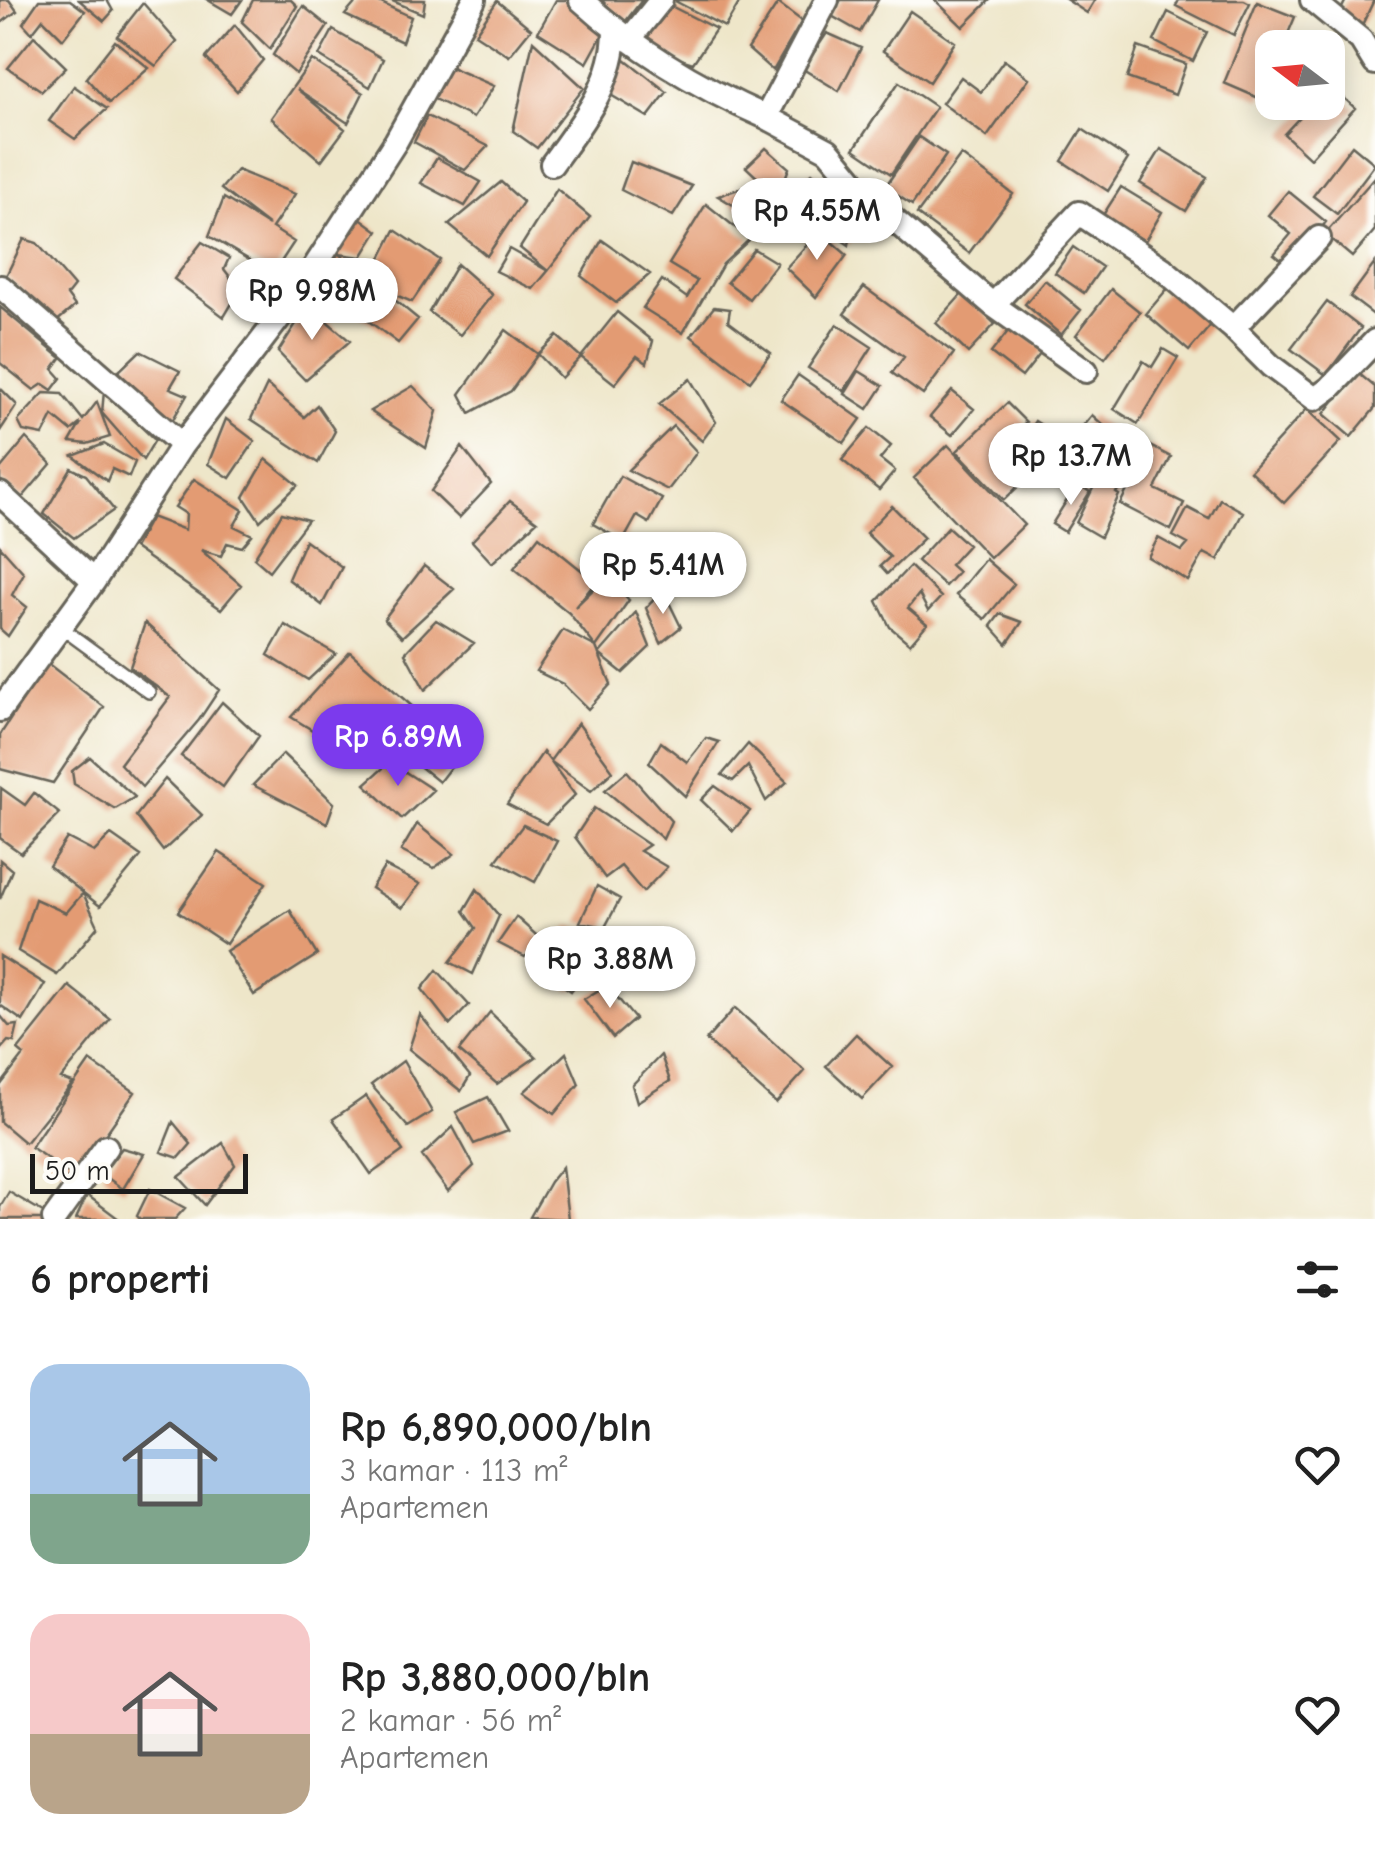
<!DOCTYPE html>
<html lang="id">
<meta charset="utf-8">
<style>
:root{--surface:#fff;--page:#f6f6f6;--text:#222;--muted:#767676;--accent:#7c3aed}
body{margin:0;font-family:"Comic Neue",sans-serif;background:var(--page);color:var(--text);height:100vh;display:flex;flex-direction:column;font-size:38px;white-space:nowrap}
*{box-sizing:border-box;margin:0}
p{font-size:32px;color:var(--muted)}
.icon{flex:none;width:55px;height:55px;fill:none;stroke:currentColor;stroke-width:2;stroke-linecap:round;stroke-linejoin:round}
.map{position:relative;height:1219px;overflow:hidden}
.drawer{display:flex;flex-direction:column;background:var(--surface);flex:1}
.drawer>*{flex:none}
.needle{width:65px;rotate:286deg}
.buttons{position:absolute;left:1255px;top:30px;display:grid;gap:20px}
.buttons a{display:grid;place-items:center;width:90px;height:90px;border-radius:20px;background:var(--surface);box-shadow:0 5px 25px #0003;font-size:50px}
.scale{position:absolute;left:30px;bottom:25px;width:218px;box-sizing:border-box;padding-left:10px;border:5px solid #1c1c1c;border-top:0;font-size:28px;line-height:35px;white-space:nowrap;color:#1c1c1c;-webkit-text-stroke:8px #fdfcf7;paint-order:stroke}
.price{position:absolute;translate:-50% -85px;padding:0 22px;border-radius:35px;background:#fff;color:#222;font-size:32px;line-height:65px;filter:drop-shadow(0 2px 5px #0008)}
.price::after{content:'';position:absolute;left:50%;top:60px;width:30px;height:22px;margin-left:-15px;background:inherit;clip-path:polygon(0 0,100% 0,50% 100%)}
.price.selected{background:var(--accent);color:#fff}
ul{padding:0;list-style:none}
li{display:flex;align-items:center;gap:30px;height:250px;padding:0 30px}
li span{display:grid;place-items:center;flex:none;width:280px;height:200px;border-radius:30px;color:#555}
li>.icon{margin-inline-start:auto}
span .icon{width:120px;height:120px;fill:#fffc;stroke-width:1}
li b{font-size:42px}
h2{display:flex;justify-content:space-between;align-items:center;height:120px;padding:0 30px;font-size:42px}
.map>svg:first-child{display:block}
.building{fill:#e39b73}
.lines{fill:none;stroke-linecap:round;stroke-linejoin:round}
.lane-casing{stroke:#666359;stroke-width:16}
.street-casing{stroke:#666359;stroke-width:28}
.lane{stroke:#fff;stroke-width:11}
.street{stroke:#fff;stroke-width:22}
</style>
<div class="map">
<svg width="1375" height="1219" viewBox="0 0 1375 1219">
<rect width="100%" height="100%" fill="#fdfcf7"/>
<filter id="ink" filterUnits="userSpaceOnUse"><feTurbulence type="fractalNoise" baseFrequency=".01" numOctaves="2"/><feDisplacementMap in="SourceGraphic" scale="20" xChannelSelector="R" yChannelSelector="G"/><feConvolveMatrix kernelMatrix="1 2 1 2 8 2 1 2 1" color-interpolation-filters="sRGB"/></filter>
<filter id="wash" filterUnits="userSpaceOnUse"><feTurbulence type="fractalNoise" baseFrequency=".0048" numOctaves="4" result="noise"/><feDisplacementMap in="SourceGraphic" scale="40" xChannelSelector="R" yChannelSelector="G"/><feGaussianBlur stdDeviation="2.25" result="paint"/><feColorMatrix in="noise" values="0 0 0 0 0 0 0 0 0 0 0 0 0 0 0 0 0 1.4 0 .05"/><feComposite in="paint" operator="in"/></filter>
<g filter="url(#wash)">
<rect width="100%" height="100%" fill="#eee6c9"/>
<g id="blocks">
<path class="building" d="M0 0H9L17 11 0 24Z
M39 0H70L85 11 63 39 43 19 32 33 23 23Z
M79 0H107L113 11 104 21Z
M208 0H242L232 14Z
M253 0H291L297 6 270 49 242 22Z
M358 0H375L411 17 402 42 345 15Z
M390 0H425L423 14Z
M556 0H567L604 32 587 63 538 32Z
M601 0H642L625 22Z
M673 0H741L725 27Z
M841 0H878L860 32 830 15Z
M935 0H990L963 27Z
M1067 0H1095L1087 13Z
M1179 0H1244L1250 3 1234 35 1176 6Z
M1346 0H1374L1362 25 1339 14Z
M497 1 531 29 509 56 475 34Z
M661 1 716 29 693 63 639 46Z
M1257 2 1295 17 1282 48H1272V71L1261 99 1224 83Z
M143 3 177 42 156 66 117 36Z
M778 3 802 21 773 71 748 49Z
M303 6 328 26 296 74 273 55Z
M910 11 955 42 929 82 883 51Z
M1168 12 1207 32 1193 61 1154 41Z
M235 25 263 60 237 91 206 58Z
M333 30 383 59 370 87 319 56Z
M827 33 861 48 839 91 803 69Z
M34 36 66 67 42 91 8 68Z
M115 41 149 68 109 103 86 78Z
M533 41 584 88 537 148 513 131Z
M1138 47 1186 64 1175 95 1127 78Z
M625 59 667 92 648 117 609 94Z
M312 60 363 93 348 123 297 89 345 129 321 161 271 118Z
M1004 60 1029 78 987 137 942 103 961 77 981 92Z
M448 66 494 86 473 118 430 97Z
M899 82 936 107 891 174 854 149Z
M1330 85 1355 108 1310 158 1284 134 1314 102H1328Z
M74 86 107 109 75 139 49 121Z
M427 116 488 146 465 170 414 142Z
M1082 129 1128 159 1108 191 1062 161Z
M919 137 946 155 912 205 885 187Z
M1352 145 1375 164 1337 214 1313 196Z
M766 148 789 168 778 197 757 219 718 196 759 182 778 197 746 167Z
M1161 149 1207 177 1186 211 1140 183Z
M961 155 1013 194 969 253 917 214Z
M437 158 481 182 465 206 421 183Z
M631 162 692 186 673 216 621 190Z
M237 170 295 194 272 228 294 242 273 274 209 236 224 198 269 226 221 189Z
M812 173 855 214 849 245 778 197Z
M1375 177V230L1352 257 1325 234Z
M501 182 523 202 487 256 449 225Z
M1121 187 1162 212 1145 241 1103 215Z
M557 189 590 217 548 271 520 248Z
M1288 191 1326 222 1290 267 1274 254 1291 234 1268 215Z
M706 204 750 239 723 264 683 333 643 308 662 280 687 298 697 281 669 264Z
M359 217 378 231 362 257 339 254 418 319 398 343 319 284Z
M395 230 440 260 412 302 382 289 390 272 380 260Z
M819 231 847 255 816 297 786 268Z
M24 239 37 243 74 286 67 295 75 306 56 322 6 276Z
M602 240 650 274 616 303 581 276Z
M202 242 229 258 224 269 240 290 224 317 174 279Z
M1073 247 1102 267 1084 293 1055 273Z
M509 249 548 271 533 289 496 271Z
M754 249 777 263 749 299 727 282Z
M1375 263V316L1350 297Z
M457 264 492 295 460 335 429 312Z
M1045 280 1081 310 1061 335 1025 304Z
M864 287 954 353 923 395 892 373 904 357 844 314Z
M1168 288 1211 325 1189 351 1146 314Z
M1111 289 1140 312 1105 358 1076 335Z
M963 293 995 324 968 353 936 323Z
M1327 302 1361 328 1326 375 1291 349Z
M308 305 350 341 305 380 278 352Z
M0 307 61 358 53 369 61 378 52 390 43 384 34 390 0 363Z
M714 307 730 309 728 321 771 353 750 381 691 336Z
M617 312 653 341 647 363 637 356 615 384 581 357Z
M837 324 872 347 844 391 808 368Z
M1013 325 1044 349 1022 377 991 353Z
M506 330 538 354 511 391 470 413 460 394Z
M557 336 581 357 561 378 538 354Z
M1163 349 1178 358 1138 424 1114 409 1143 361 1152 367Z
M140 351 180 371 170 388 187 395 172 421 118 372Z
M859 371 883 386 868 409 845 394Z
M1357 372 1375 387V408L1351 437 1324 414Z
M798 375 861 419 844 443 781 400Z
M690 379 716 422 702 441 659 404Z
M267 385 304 417 317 405 335 431 318 463 251 419Z
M413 386 437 411 426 448 370 411Z
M0 388 17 405 0 431Z
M104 391 155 440 143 460 102 413Z
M952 391 974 409 952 435 930 417Z
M44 393 62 394 83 420 97 402 110 437 87 444 70 442 81 423 71 431 53 416 43 435 23 431 18 421Z
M1007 403 1026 422 1001 446 1029 476 1004 500 957 451Z
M1307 409 1341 441 1284 503 1250 471Z
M1092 415 1113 434 1081 471 1060 453Z
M226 419 255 441 230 478 208 464Z
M1035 421 1057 435 1034 469 1012 455Z
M673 426 697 452 668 490 628 470Z
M869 428 891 446 880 459 895 471 879 490 842 460Z
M1123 437 1143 450 1116 493 1119 495 1100 537 1076 523 1096 482Z
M26 438 51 464 22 498 0 480V469Z
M104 444 135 462 129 477 112 469 107 481 73 456Z
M948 445 1024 525 990 558 914 478Z
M1150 446 1171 457 1155 489 1184 503 1171 530 1120 504Z
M462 447 491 484 459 518 431 491Z
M266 459 298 485 260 521 244 497Z
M71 468 86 475 114 510 74 538 44 514Z
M620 476 662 499 649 523 637 516 623 541 593 524Z
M194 479 243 510 234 526 252 535 242 547 227 543 221 556 201 550 241 585 221 609 134 548 151 517 185 530 186 514 175 507Z
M1077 484 1090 492 1065 532 1052 524Z
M1220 499 1243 512 1218 560 1204 553 1188 581 1148 557 1158 538 1182 551 1188 544 1173 536 1188 508 1209 519Z
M510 501 537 521 492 563 472 541Z
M892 506 924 538 887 574 880 566 890 557 866 533Z
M282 513 308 520 269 571 254 558Z
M948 527 968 545 950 565 958 572 945 586 917 561Z
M539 536 596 582 575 607 607 576 629 600 596 647 569 613 514 568Z
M305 540 342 567 322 605 288 579Z
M0 546 24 573 12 595 27 607 8 636 0 629Z
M985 559 1014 584 985 619 956 595Z
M424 566 454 589 402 637 384 619Z
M910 566 941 597 928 611 919 594 908 608 927 624 910 644 890 627 877 601Z
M663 590 681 627 661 643 646 608Z
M636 612 650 647 623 673 599 654Z
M1000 614 1022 622 1007 644 991 626Z
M436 620 474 643 425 690 405 653Z
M145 623 219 690 199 720 142 787 120 764 170 697 130 667Z
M285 625 336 654 308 680 268 655Z
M563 630 596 647 611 684 588 709 563 684 536 671Z
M350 652 414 708 368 764 291 717Z
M47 663 104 707 53 783 0 769V735Z
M222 702 259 736 223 787 181 756Z
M578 723 613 771 591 791 550 761 575 795 546 824 507 804 543 752 550 761Z
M427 727 463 751 439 782 406 755Z
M706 738 719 742 685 796 649 763 661 742 687 762Z
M748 744 787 782 766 801 748 766 733 781 722 775Z
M283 754 334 803 327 823 253 785Z
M90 757 135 797 115 809 74 784 72 771Z
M390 762 433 790 402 819 365 784Z
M627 771 671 821 663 839 605 790Z
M165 779 202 815 163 851 136 816Z
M715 786 750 811 733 831 701 800Z
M1 788 25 805 34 793 60 814 21 853 0 838Z
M594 808 649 845 640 851 667 867 643 892 621 866 605 878 575 837Z
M417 824 454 854 434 868 401 851Z
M523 825 557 841 535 882 496 861Z
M111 835 141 856 100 906 49 866 67 838 94 852Z
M219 852 266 883 226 944 178 912Z
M0 860 12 870 0 899Z
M385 866 420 884 402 908 371 888Z
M597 886 620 899 605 927 580 922Z
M477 889 499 916 473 974 450 962 476 928 464 911Z
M83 893 98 926 57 975 18 951 35 899 66 913Z
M290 910 317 955 254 995 226 951Z
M516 917 545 943 525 957 498 943Z
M570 926 603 935 591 959 558 937Z
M559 952 584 974 571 991 541 970Z
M0 956 45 984 23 1021 0 1005Z
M437 970 469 1005 450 1025 422 989Z
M607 985 635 1019 613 1038 584 999Z
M69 986 110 1019 61 1079 73 1083 25 1143 0 1122V1086L24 1055 18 1050Z
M735 1008 805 1071 776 1103 706 1040Z
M490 1012 536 1057 497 1084 459 1051Z
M0 1015 9 1026 18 1025 14 1042 8 1041 0 1050Z
M420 1015 470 1076 461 1091 409 1049Z
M856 1034 892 1067 862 1099 826 1066Z
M566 1053 579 1084 554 1114 524 1092Z
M661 1055 670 1081 637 1102 632 1085Z
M90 1061 135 1092 75 1178 31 1147Z
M403 1061 432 1112 408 1127 371 1085Z
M366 1096 403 1151 371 1174 333 1119Z
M488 1097 508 1131 474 1144 456 1112Z
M173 1122 191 1144 179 1158 161 1152Z
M453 1127 474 1166 448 1191 422 1156Z
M223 1143 235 1165 205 1205 179 1177Z
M122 1148 144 1154 123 1189 102 1174Z
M562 1167 568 1219 530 1217 550 1182Z
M150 1189 185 1208 175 1219H140L137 1216Z
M9 1192 48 1215 45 1219H0V1207Z
M87 1195 119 1219H76Z"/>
</g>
</g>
<g filter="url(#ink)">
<use href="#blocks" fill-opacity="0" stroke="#666359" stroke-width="2.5"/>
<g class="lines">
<defs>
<path id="lane" d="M59 626 149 692"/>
<path id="street" d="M581 0C636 50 698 87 766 117
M827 0 766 117 828 150 867 197 993 305 1086 371
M1312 0 1361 40 1375 63
M629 40 661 0
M552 164C581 124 615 82 615 30
M1 287 182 445
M993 305 1079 213 1163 269 1233 328 1271 366 1315 399 1330 388 1375 341
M1233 328 1319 238
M0 494 94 581
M0 710 94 581 182 445 295 297 396 141 474 0
M54 1219 106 1147"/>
</defs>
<use href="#lane" class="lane-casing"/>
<use href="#street" class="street-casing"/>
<use href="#lane" class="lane"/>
<use href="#street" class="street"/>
</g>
</g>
</svg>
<div class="buttons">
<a><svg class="needle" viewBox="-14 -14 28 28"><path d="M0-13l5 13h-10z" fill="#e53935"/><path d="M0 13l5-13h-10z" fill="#767676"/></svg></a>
</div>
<div class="scale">50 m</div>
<b class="price" style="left:817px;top:263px">Rp 4.55M</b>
<b class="price" style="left:312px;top:343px">Rp 9.98M</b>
<b class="price" style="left:1071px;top:508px">Rp 13.7M</b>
<b class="price" style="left:663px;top:617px">Rp 5.41M</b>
<b class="price selected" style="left:398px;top:789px">Rp 6.89M</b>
<b class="price" style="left:610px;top:1011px">Rp 3.88M</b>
</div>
<section class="drawer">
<h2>6 properti<svg class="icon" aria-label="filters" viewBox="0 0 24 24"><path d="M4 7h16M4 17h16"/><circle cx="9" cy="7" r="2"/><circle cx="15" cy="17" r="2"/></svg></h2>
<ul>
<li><span style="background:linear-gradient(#a9c7e8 65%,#7fa58c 0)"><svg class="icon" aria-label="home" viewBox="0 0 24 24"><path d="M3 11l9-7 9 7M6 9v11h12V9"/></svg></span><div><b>Rp 6,890,000/bln</b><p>3 kamar · 113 m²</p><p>Apartemen</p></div><svg class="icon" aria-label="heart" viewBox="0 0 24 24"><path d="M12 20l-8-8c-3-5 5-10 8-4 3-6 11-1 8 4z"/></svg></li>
<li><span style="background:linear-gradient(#f6c9c9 60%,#b9a48a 0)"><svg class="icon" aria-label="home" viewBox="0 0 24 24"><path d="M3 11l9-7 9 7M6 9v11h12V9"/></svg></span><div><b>Rp 3,880,000/bln</b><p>2 kamar · 56 m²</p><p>Apartemen</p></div><svg class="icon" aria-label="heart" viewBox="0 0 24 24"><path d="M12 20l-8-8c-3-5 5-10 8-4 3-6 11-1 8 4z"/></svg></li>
</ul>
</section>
